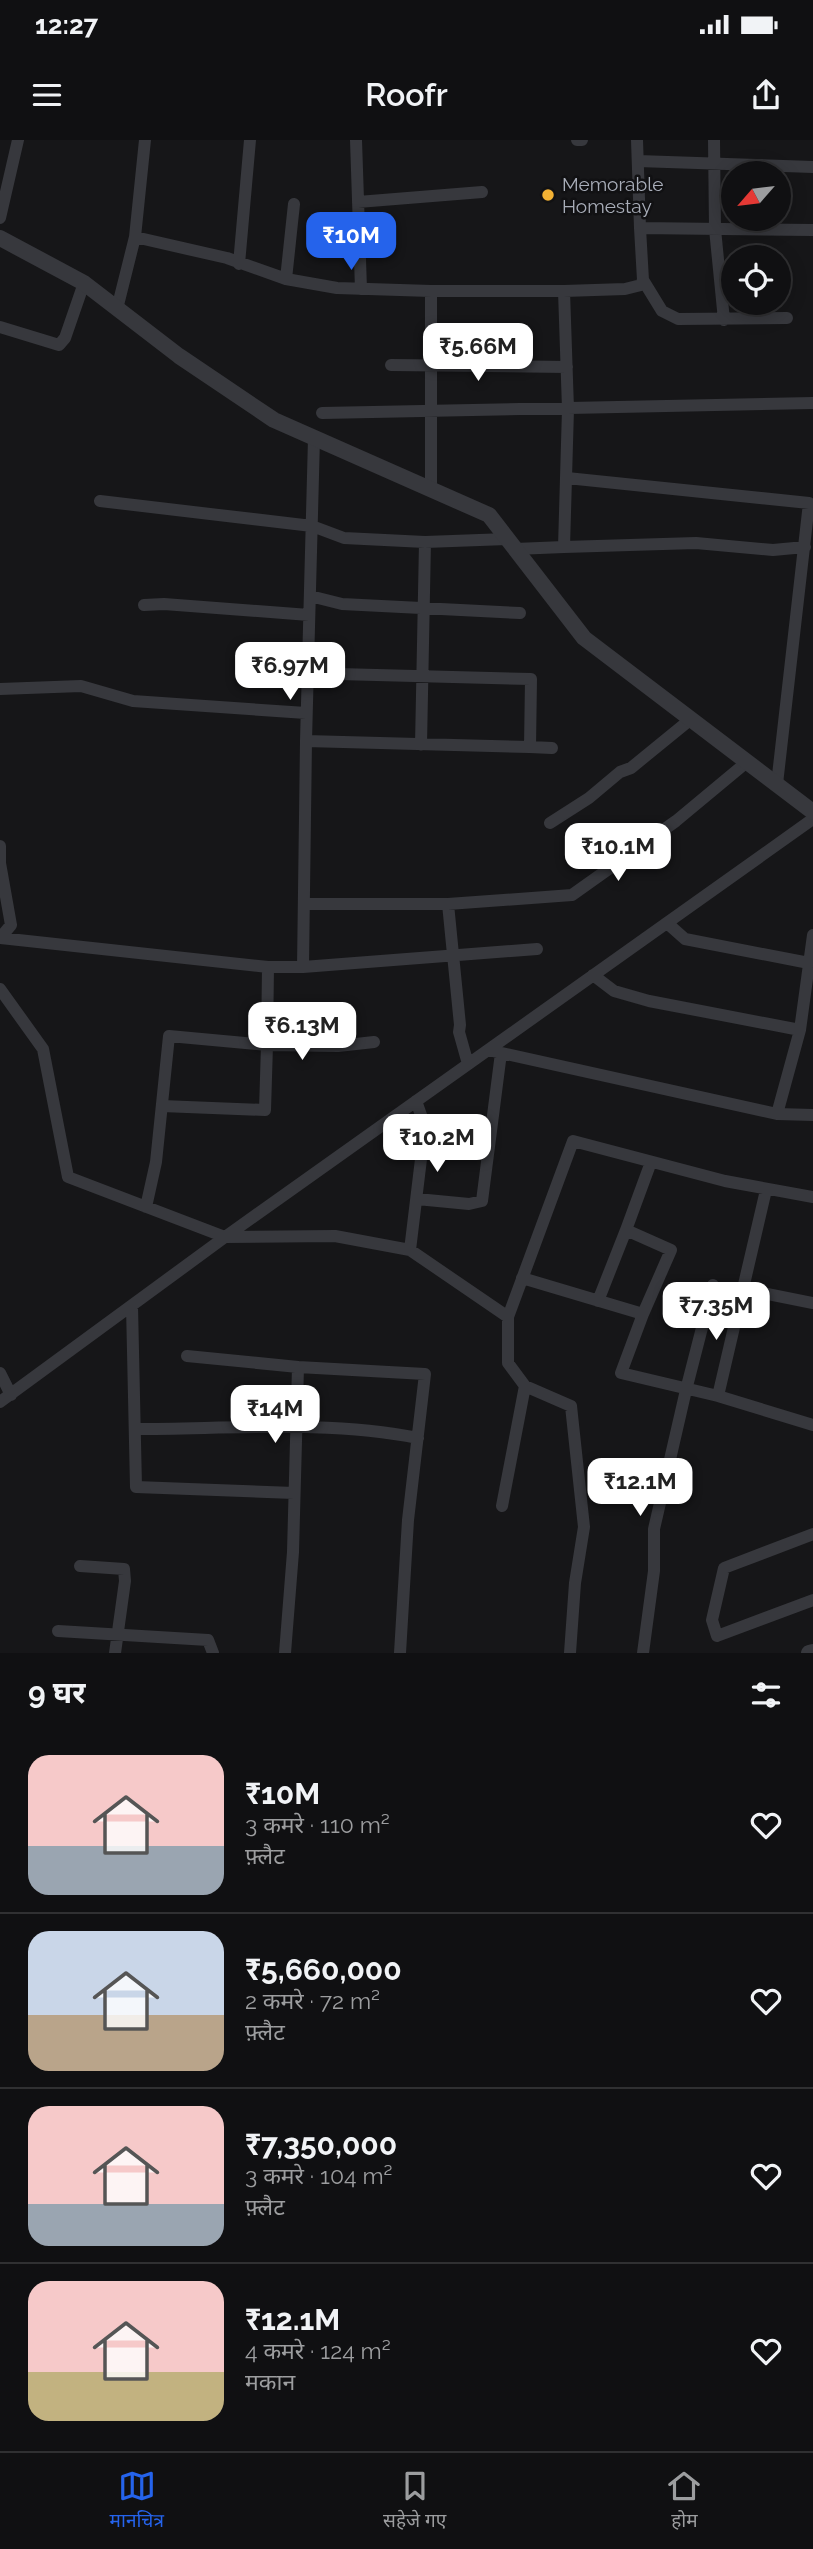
<!DOCTYPE html>
<html lang="hi">
<meta charset="utf-8">
<style>
:root{--surface:#101012;--page:#19191b;--text:#f1f3f6;--muted:#9c9d9f;--line:#303032;--accent:#2563eb}
body{margin:0;font-family:Raleway,"Noto Sans Devanagari",sans-serif;background:var(--page);color:var(--text);height:100vh;display:flex;flex-direction:column;font-size:26px;white-space:nowrap}
*{box-sizing:border-box;margin:0}
p{font-size:23px;color:var(--muted)}
.icon{flex:none;width:38px;height:38px;fill:none;stroke:currentColor;stroke-width:2;stroke-linecap:round;stroke-linejoin:round}
.map{position:relative;height:1513px;overflow:hidden}
.details{display:flex;flex-direction:column;background:var(--surface);flex:1}
.details>*{flex:none}
.needle{width:46px;rotate:242deg}
.controls{position:absolute;left:721px;top:21px;display:grid;gap:14px}
.controls a{display:grid;place-items:center;width:70px;height:70px;border-radius:50%;background:var(--surface);box-shadow:0 4px 18px #0003,0 0 0 2px var(--line);font-size:35px}
.price{position:absolute;translate:-50% -60px;padding:0 16px;border-radius:14px;background:#fff;color:#222;font-size:23px;line-height:46px;filter:drop-shadow(0 2px 4px #0008)}
.price::after{content:'';position:absolute;left:50%;top:42px;width:21px;height:16px;margin-left:-10px;background:inherit;clip-path:polygon(0 0,100% 0,50% 100%)}
.price.active{background:var(--accent);color:#fff}
ul{padding:0;list-style:none}
li{display:flex;align-items:center;gap:21px;height:175px;padding:0 28px}
li+li{border-top:2px solid var(--line)}
li span{display:grid;place-items:center;flex:none;width:196px;height:140px;border-radius:21px;color:#555}
li>.icon{margin-inline-start:auto}
span .icon{width:84px;height:84px;fill:#fffc;stroke-width:1}
li b{font-size:30px}
h2{display:flex;justify-content:space-between;align-items:center;height:84px;padding:0 28px;font-size:30px}
.status{display:flex;justify-content:space-between;align-items:center;height:49px;padding:0 35px;background:var(--surface);direction:ltr}
.status svg{height:19px;fill:currentColor}
header{display:flex;justify-content:space-between;align-items:center;height:91px;padding:0 28px;background:var(--surface);font-size:32px;font-weight:600}
.menu{display:flex;justify-content:space-around;align-items:center;height:98px;border-top:2px solid var(--line);background:var(--surface);font-size:19px;color:var(--muted)}
.menu a{display:grid;justify-items:center;gap:4px}
.menu .active{color:var(--accent)}
.map>svg:first-child{display:block}
.lines{fill:none;stroke-linecap:round;stroke-linejoin:round}
.minor{stroke:#37383d;stroke-width:12}
.tertiary{stroke:#37383d;stroke-width:16}
.poi-dot{fill:#f2b134;stroke:#111113;stroke-width:2.5}
.labels{text-anchor:middle;stroke-width:5;stroke-linejoin:round;paint-order:stroke}
.poi-label{font-size:19px;fill:#a8adb8;stroke:#111113;text-anchor:start}
</style>
<div class="status"><b>12:27</b><svg viewBox="0 0 49 12"><path d="M0 12V9h3v3zM5 12V6h3v6zM10 12V3h3v9zM15 12V0h3v12zM26 1h20v11H26zM47 4h2v5h-2z"/></svg></div>
<header><svg class="icon" aria-label="menu" viewBox="0 0 24 24"><path d="M4 6h16M4 12h16M4 18h16"/></svg>Roofr<svg class="icon" aria-label="share" viewBox="0 0 24 24"><path d="M12 15V3M7 8l5-5 5 5M5 13v7h14v-7"/></svg></header>
<div class="map">
<svg width="813" height="1513" viewBox="0 0 813 1513">
<rect width="100%" height="100%" fill="#161618"/>
<g class="lines">
<path class="minor" d="M356 0 361 149
M577 0H582
M637 0 640 88 813 90
M714 0 715 89 724 180
M638 21 813 27
M358 62 482 52
M0 78 18 0
M135 97 145 0
M239 124 250 0
M286 139 294 64
M643 140 662 171 678 179 787 178
M431 151V350
M117 169 135 97 227 118 286 139 337 148 431 151H564L625 149 641 145 643 140 640 88
M0 187 59 205 65 198 84 143
M391 225 567 227
M322 273 813 263
M567 338 809 363 777 644
M100 361 312 386 344 398 425 402 507 399
M564 407 696 403 773 410 805 407
M515 409 564 407 568 269 564 151
M310 456 342 464 520 473
M144 465 164 464 309 475
M0 549 81 546 133 561 306 573
M306 601 530 607 531 539 338 534
M421 605 425 402
M530 607 552 608
M550 683 589 658 620 632 631 628 691 579
M0 706V723L11 785 0 798
M304 764H448L460 885 459 892 468 924
M448 764 572 755 676 681 747 622
M667 783 685 799 809 823
M0 798 268 827
M303 827 306 601 314 298
M593 835 614 851 649 861 800 890
M0 849 43 909 68 1037 225 1097 335 1096 410 1110 508 1177V1223L525 1246 571 1266 584 1387 575 1443 570 1513
M488 910 777 974 813 975
M162 966 265 970 267 905 338 906 374 902
M777 974 800 890 813 795
M417 1059 469 1064 482 1061 501 913
M146 1067 156 1022 169 896 267 905 268 827H303L537 809
M410 1110 425 986 416 961
M522 1138 643 1174 671 1110 626 1090 651 1022
M743 1149 813 1163
M598 1161 626 1090
M132 1166 136 1347 294 1353
M643 1174 621 1233 718 1256 813 1285
M508 1177 573 1001 725 1041 813 1057
M187 1216 298 1227
M0 1233 11 1255
M718 1256 766 1050
M0 1262 225 1097 813 679
M135 1289C227 1289 328 1280 418 1298
M502 1366 525 1246
M813 1394 724 1428 712 1480 717 1496 813 1460
M80 1426 124 1429 125 1441 115 1513
M58 1491 208 1500 213 1513
M285 1513 293 1412 298 1227 425 1234 408 1380 400 1513
M643 1513 654 1431V1389L686 1250 713 1145"/>
<path class="tertiary" d="M0 98 84 143 179 216 274 280 489 375 584 498 813 672
M809 1513 813 1512"/>
</g>
<circle class="poi-dot" cx="548" cy="55" r="7"/>
<g class="labels">
<g class="poi-label">
<text x="562" y="51">Memorable<tspan x="562" dy="22">Homestay</tspan></text>
</g>
</g>
</svg>
<div class="controls">
<a><svg class="needle" viewBox="-14 -14 28 28"><path d="M0-13l5 13h-10z" fill="#e53935"/><path d="M0 13l5-13h-10z" fill="#9c9d9f"/></svg></a>
<a><svg class="icon" aria-label="locate" viewBox="0 0 24 24"><circle cx="12" cy="12" r="6"/><path d="M12 2v4M12 18v4M2 12h4M18 12h4"/></svg></a>
</div>
<b class="price active" style="left:351px;top:132px">₹10M</b>
<b class="price" style="left:478px;top:243px">₹5.66M</b>
<b class="price" style="left:290px;top:562px">₹6.97M</b>
<b class="price" style="left:618px;top:743px">₹10.1M</b>
<b class="price" style="left:302px;top:922px">₹6.13M</b>
<b class="price" style="left:437px;top:1034px">₹10.2M</b>
<b class="price" style="left:716px;top:1202px">₹7.35M</b>
<b class="price" style="left:275px;top:1305px">₹14M</b>
<b class="price" style="left:640px;top:1378px">₹12.1M</b>
</div>
<section class="details">
<h2>9 घर<svg class="icon" aria-label="filters" viewBox="0 0 24 24"><path d="M4 7h16M4 17h16"/><circle cx="9" cy="7" r="2"/><circle cx="15" cy="17" r="2"/></svg></h2>
<ul>
<li><span style="background:linear-gradient(#f6c9c9 65%,#9aa5b1 0)"><svg class="icon" aria-label="home" viewBox="0 0 24 24"><path d="M3 11l9-7 9 7M6 9v11h12V9"/></svg></span><div><b>₹10M</b><p>3 कमरे · 110 m²</p><p>फ़्लैट</p></div><svg class="icon" aria-label="heart" viewBox="0 0 24 24"><path d="M12 20l-8-8c-3-5 5-10 8-4 3-6 11-1 8 4z"/></svg></li>
<li><span style="background:linear-gradient(#c9d6e8 60%,#b9a48a 0)"><svg class="icon" aria-label="home" viewBox="0 0 24 24"><path d="M3 11l9-7 9 7M6 9v11h12V9"/></svg></span><div><b>₹5,660,000</b><p>2 कमरे · 72 m²</p><p>फ़्लैट</p></div><svg class="icon" aria-label="heart" viewBox="0 0 24 24"><path d="M12 20l-8-8c-3-5 5-10 8-4 3-6 11-1 8 4z"/></svg></li>
<li><span style="background:linear-gradient(#f6c9c9 70%,#9aa5b1 0)"><svg class="icon" aria-label="home" viewBox="0 0 24 24"><path d="M3 11l9-7 9 7M6 9v11h12V9"/></svg></span><div><b>₹7,350,000</b><p>3 कमरे · 104 m²</p><p>फ़्लैट</p></div><svg class="icon" aria-label="heart" viewBox="0 0 24 24"><path d="M12 20l-8-8c-3-5 5-10 8-4 3-6 11-1 8 4z"/></svg></li>
<li><span style="background:linear-gradient(#f6c9c9 65%,#c2b280 0)"><svg class="icon" aria-label="home" viewBox="0 0 24 24"><path d="M3 11l9-7 9 7M6 9v11h12V9"/></svg></span><div><b>₹12.1M</b><p>4 कमरे · 124 m²</p><p>मकान</p></div><svg class="icon" aria-label="heart" viewBox="0 0 24 24"><path d="M12 20l-8-8c-3-5 5-10 8-4 3-6 11-1 8 4z"/></svg></li>
</ul>
</section>
<nav class="menu">
<a class="active"><svg class="icon" aria-label="map" viewBox="0 0 24 24"><path d="M3 6l6-2 6 2 6-2v14l-6 2-6-2-6 2zM9 4v14M15 6v14"/></svg>मानचित्र</a>
<a><svg class="icon" aria-label="saved" viewBox="0 0 24 24"><path d="M7 4h10v16l-5-4-5 4z"/></svg>सहेजे गए</a>
<a><svg class="icon" aria-label="home" viewBox="0 0 24 24"><path d="M3 11l9-7 9 7M6 9v11h12V9"/></svg>होम</a>
</nav>
